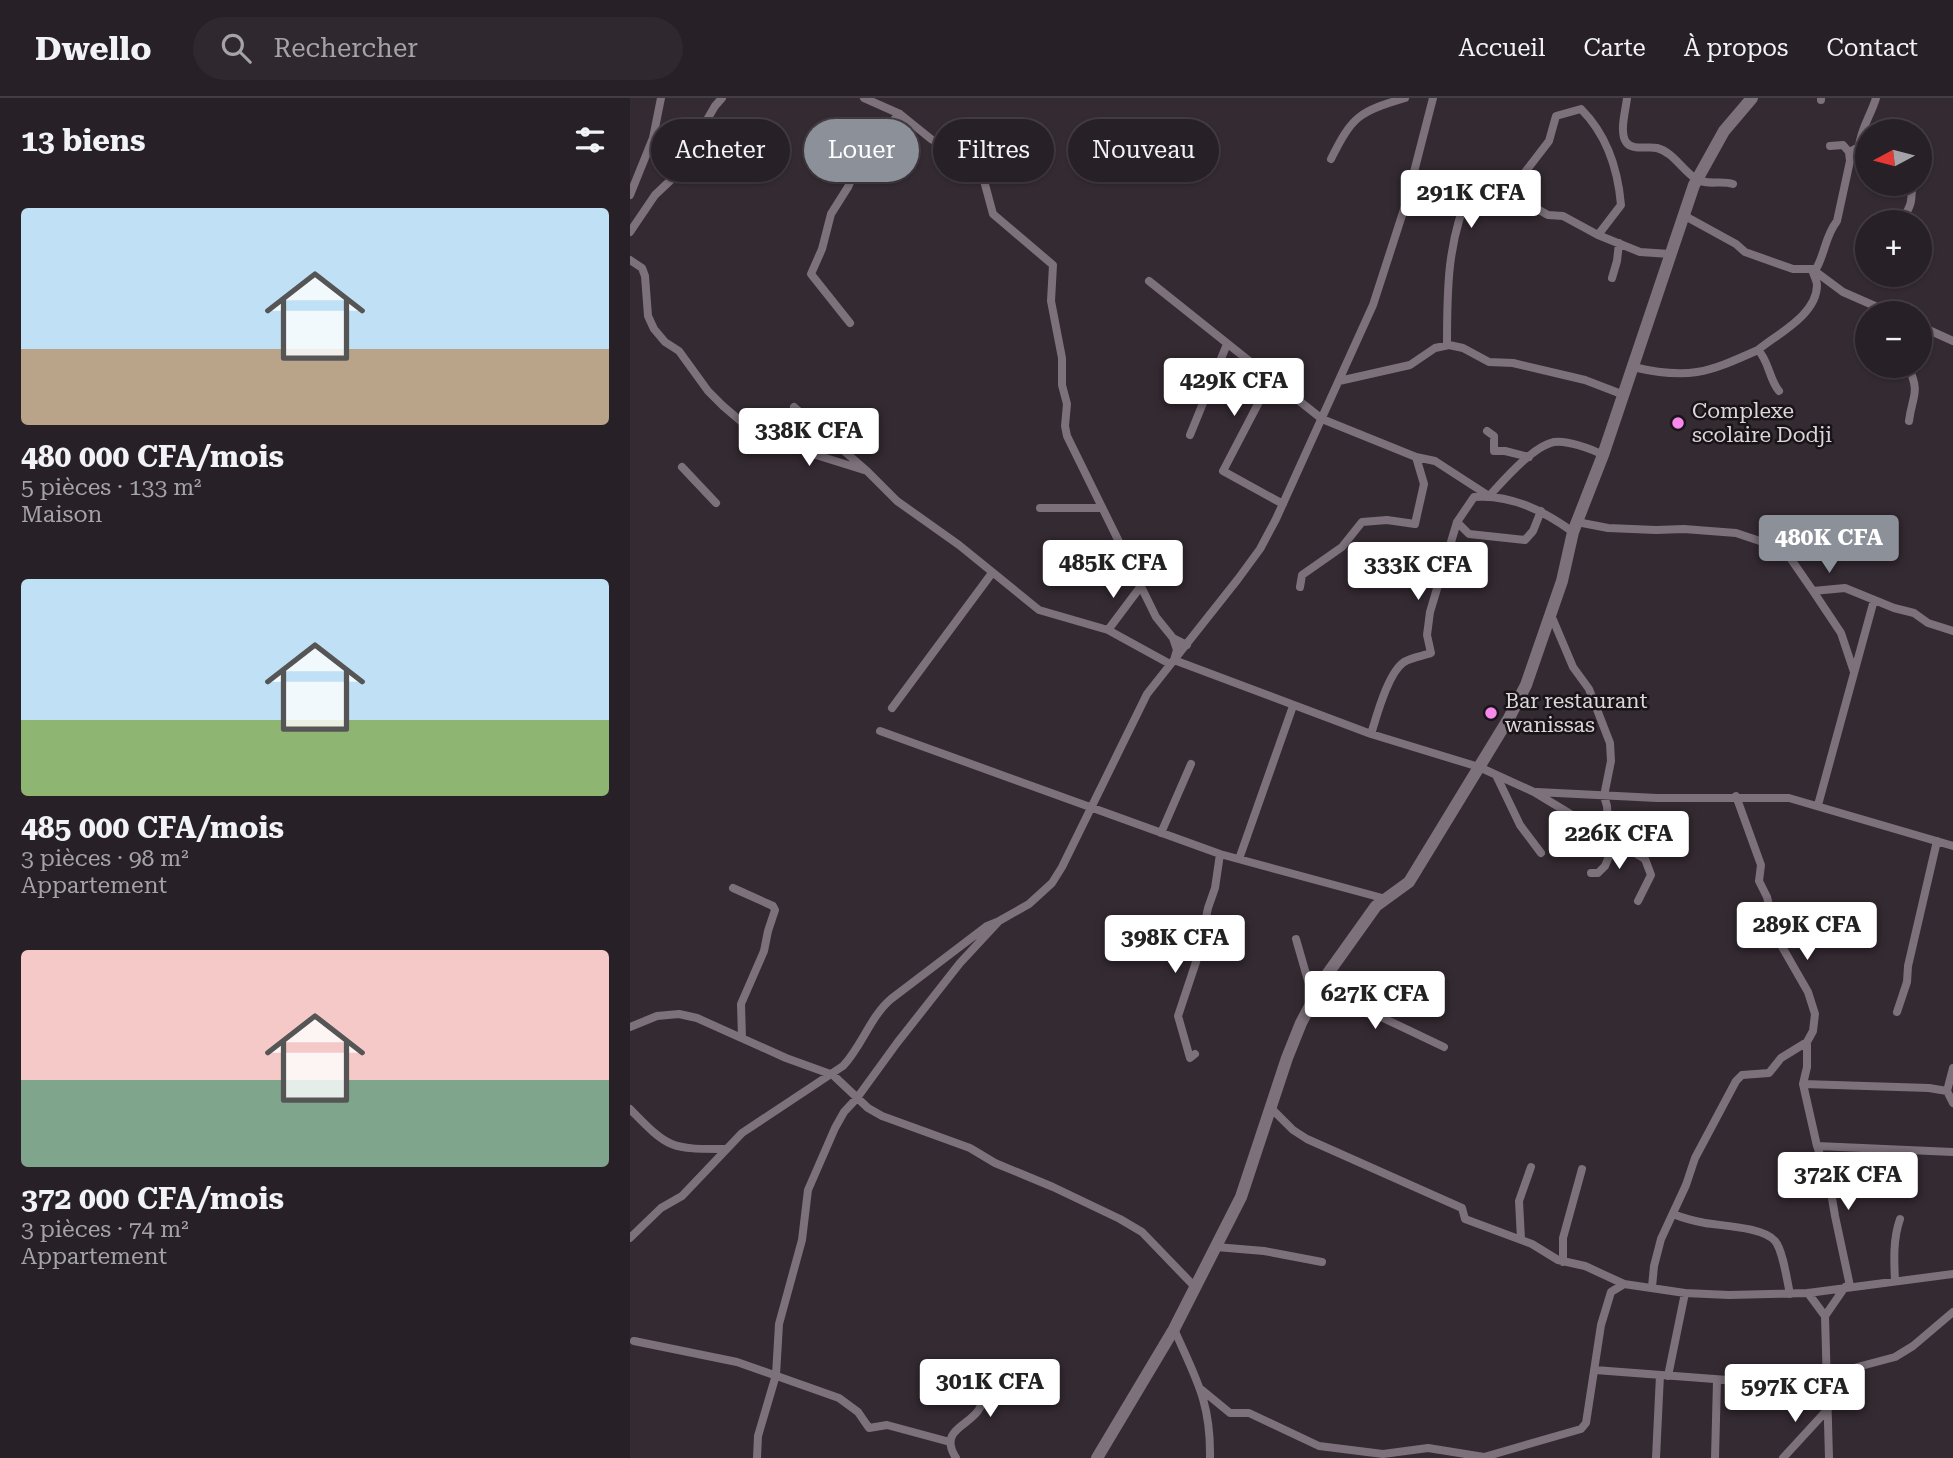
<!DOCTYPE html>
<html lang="fr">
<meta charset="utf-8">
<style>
:root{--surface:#272026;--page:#2f282e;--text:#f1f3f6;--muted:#a4a3a7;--line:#433e43;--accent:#8c9099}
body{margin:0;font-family:"Roboto Serif",serif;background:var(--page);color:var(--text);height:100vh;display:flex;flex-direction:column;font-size:26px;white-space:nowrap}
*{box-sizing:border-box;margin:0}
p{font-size:23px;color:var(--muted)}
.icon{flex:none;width:38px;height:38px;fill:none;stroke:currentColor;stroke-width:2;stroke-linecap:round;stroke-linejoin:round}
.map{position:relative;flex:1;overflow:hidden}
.panel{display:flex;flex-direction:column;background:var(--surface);width:630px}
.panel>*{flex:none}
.hud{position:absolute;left:21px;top:21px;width:665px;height:63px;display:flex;gap:14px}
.needle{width:46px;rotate:263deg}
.fabs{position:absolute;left:1225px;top:21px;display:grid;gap:14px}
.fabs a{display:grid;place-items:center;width:77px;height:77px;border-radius:50%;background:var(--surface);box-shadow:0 2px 5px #0004,0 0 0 2px var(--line);font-size:35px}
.price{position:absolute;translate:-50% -60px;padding:0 16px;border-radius:7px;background:#fff;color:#222;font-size:23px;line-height:46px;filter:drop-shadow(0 2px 4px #0008)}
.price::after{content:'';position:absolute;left:50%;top:42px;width:21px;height:16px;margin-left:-10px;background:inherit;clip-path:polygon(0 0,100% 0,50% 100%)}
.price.active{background:var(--accent);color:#fff}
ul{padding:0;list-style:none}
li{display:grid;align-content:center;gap:14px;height:371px;padding:0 21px}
li span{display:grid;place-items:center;height:217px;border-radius:7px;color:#555}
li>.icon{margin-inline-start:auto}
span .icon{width:126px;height:126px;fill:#fffc;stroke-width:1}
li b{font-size:30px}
h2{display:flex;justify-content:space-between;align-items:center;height:84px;padding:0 21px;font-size:30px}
.pill{padding:0 24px;border-radius:32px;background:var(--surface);box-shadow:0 2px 5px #0004,0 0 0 2px var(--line);font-size:24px;line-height:63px}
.pill.active{background:var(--accent);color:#fff}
header{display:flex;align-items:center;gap:42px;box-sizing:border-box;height:98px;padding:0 35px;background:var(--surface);border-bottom:2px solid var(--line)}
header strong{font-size:33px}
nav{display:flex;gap:38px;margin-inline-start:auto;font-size:24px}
.search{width:490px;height:63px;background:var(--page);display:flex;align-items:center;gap:18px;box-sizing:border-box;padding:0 24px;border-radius:38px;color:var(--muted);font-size:26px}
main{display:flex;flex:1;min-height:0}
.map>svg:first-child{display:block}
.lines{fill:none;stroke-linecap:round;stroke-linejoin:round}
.minor{stroke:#7d717b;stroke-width:8}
.secondary{stroke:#7d717b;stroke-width:12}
.poi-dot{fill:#f888eb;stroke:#191418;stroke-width:2.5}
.labels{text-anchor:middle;stroke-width:5;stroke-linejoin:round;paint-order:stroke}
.poi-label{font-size:21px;fill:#dcd5da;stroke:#191418;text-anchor:start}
</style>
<header>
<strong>Dwello</strong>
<div class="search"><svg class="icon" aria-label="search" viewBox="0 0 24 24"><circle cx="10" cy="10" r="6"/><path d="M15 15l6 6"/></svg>Rechercher</div>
<nav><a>Accueil</a><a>Carte</a><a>À propos</a><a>Contact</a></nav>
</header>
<main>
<section class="panel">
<h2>13 biens<svg class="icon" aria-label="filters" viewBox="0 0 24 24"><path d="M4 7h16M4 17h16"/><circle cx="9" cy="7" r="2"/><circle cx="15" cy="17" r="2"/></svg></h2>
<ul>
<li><span style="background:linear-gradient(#bfe0f5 65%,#b9a48a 0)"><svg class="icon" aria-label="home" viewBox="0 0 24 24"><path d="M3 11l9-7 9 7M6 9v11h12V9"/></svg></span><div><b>480 000 CFA/mois</b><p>5 pièces · 133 m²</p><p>Maison</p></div></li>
<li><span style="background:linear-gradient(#bfe0f5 65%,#8fb573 0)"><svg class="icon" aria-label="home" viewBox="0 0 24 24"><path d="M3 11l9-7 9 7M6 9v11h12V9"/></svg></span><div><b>485 000 CFA/mois</b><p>3 pièces · 98 m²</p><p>Appartement</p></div></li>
<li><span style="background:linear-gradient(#f6c9c9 60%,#7fa58c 0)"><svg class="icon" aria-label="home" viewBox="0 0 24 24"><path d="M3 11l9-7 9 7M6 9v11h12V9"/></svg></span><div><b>372 000 CFA/mois</b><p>3 pièces · 74 m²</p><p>Appartement</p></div></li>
</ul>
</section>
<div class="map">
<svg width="1323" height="1360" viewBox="0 0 1323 1360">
<rect width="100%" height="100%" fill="#342a32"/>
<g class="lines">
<path class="minor" d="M234 0 270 16 301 41 348 71 353 79 363 116 423 167 421 203 432 260V287L437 306 435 328 437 338 526 519 543 540 557 547
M997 0C996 11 989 34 996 44 1002 53 1018 48 1027 50 1043 54 1053 73 1066 81 1077 88 1091 82 1103 86
M1191 0V2
M1269 29 1283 33
M1290 35 1296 45 1290 78
M1219 54 1229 49C1230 32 1241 17 1246 0
M701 61C723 17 729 14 775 0
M879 95 919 43 926 18 951 11C977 37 988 72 991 107L968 137
M0 97 23 40 31 0
M1055 118 1106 146 1115 154 1163 171H1182L1213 194 1261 215
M1273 124C1274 116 1280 111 1281 103 1282 96 1281 92 1284 86
M0 134 25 97 43 80 85 8 92 0
M0 162 12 170 15 178 18 218 24 231 35 244 49 253 78 293 93 308 127 337 143 339 186 357 234 372
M982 180 987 163 989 145
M519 183 692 321 786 359 805 363 859 398
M220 225 181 176 192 151 201 116 218 89 227 69 245 40 270 16
M1290 228 1323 243
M817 247C817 194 817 141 841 91L873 92 918 117 933 118 968 137 1010 154 1040 156
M1128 252C1147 236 1187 217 1187 187 1187 183 1183 176 1182 171H1186C1195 156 1195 138 1207 123L1220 63 1219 54 1213 47 1200 48
M1278 268C1291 296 1282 297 1279 323
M1003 269C1058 282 1077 275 1128 252 1139 263 1139 281 1149 293
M641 281 593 373 653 406
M709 283 780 267 805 250 819 247 833 250 859 264 883 265 955 282 994 297
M164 309 238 374 267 403 329 447 409 512 478 532 540 566
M857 333 864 338V353H875L899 359
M560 337 597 246
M52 369 86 405
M859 398C874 382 903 348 924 344 937 342 962 351 973 357
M410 410H472
M827 424 839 436 895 442 903 433 911 413
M947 424 978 430 1026 432 1054 431 1106 435 1154 451 1183 493 1215 490 1264 510 1284 515 1298 525 1323 533
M670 489 672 477 712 449 732 424 757 422 785 426 794 386 786 359
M1183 493 1211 535 1224 574
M921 517 943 569 959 591 980 645 981 663 974 698 977 708 980 756 975 768 968 775H961
M478 532 511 488
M543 540 547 552 544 562 741 636 849 669 904 694 1015 761 1021 777 1008 803
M262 610 362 475
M250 633 590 756 756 801
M741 636C747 617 758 575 774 564 782 559 793 558 801 555L797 537 800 514 827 424 844 399C881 396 914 413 943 434
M866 677 890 727 911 755
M907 694 1027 700H1159L1323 748
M1188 707 1244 502
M531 735 561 666
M609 761 663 608
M103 790 143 808 145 812 138 833 134 853 111 906 112 940
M666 841 683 900 753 920 814 949
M1267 914 1277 884 1278 868 1307 743
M0 929 27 918 49 916 67 920 156 960 203 977 238 1010 252 1018 340 1050 365 1065 423 1089 490 1121 512 1134 565 1189
M1177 944V969L1173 986 1187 1048 1323 1054
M565 956 560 960 548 918 568 858 578 810 585 790 590 756
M1323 970 1317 993 1323 1005
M1173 986 1299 990 1317 993
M641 1010 663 1032 677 1041 832 1110 835 1121 902 1146 928 1162 955 1168 994 1186 1055 1195 1099 1197 1178 1195 1323 1176
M0 1011C39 1051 40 1051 96 1051
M1187 1048 1199 1082 1205 1118 1220 1188
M1043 1116C1053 1120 1064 1123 1075 1125 1092 1128 1133 1129 1145 1143 1153 1152 1157 1183 1160 1196
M0 1140 31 1110 52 1098 112 1035 213 968C232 948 240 919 261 901L357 828 367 824
M891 1141 889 1103 901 1069
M586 1149 634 1153 692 1164
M933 1164V1140L952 1071
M1265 1183C1264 1162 1263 1141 1270 1121
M1022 1189 1024 1168 1031 1141 1056 1087 1065 1060 1106 983 1112 977 1139 975 1151 960 1177 944 1183 933 1185 916 1178 894 1147 840 1137 799 1129 783 1131 767 1106 698
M1178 1195 1195 1218
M544 1231C566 1281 581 1304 580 1360
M4 1243 107 1264 209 1300 228 1314 239 1330 257 1327 320 1344
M965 1272 1111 1283 1205 1275 1265 1259 1283 1248 1323 1214
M1038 1278 1055 1195
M572 1292 600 1315H619L689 1348 753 1356 798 1350 854 1359 951 1331 956 1325 971 1227 981 1194 994 1186
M127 1360 128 1338 146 1277 149 1226 172 1142 178 1092 205 1030 214 1014 227 1000 267 945 330 865 369 823 399 806 422 785 432 769 517 596 608 481 630 451 646 421 743 207 776 105 803 0
M326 1360C301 1321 370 1329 347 1285
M1026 1360 1030 1277
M1085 1360 1087 1283
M1153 1360 1198 1311
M1199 1360 1195 1218 1215 1189"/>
<path class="secondary" d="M467 1360 544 1231 611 1099 657 960 671 925 696 878 746 808 779 784 879 620 896 587 932 483 943 434 973 357 1064 87 1094 33 1122 0"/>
</g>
<g class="poi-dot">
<circle cx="1048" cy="325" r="7"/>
<circle cx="861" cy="615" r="7"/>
</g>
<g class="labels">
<g class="poi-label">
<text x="1062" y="320">Complexe<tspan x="1062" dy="24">scolaire Dodji</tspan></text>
<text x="875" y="610">Bar restaurant<tspan x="875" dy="24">wanissas</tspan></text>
</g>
</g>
</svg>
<div class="fabs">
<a><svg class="needle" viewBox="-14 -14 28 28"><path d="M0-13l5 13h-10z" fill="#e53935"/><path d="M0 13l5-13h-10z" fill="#a4a3a7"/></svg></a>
<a>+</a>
<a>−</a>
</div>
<b class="price" style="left:841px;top:132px">291K CFA</b>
<b class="price" style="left:604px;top:320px">429K CFA</b>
<b class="price" style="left:179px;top:370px">338K CFA</b>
<b class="price active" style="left:1199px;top:477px">480K CFA</b>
<b class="price" style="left:483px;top:502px">485K CFA</b>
<b class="price" style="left:788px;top:504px">333K CFA</b>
<b class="price" style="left:989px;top:773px">226K CFA</b>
<b class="price" style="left:1177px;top:864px">289K CFA</b>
<b class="price" style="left:545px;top:877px">398K CFA</b>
<b class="price" style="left:745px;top:933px">627K CFA</b>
<b class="price" style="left:1218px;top:1114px">372K CFA</b>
<b class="price" style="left:360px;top:1321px">301K CFA</b>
<b class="price" style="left:1165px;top:1326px">597K CFA</b>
<div class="hud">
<a class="pill">Acheter</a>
<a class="pill active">Louer</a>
<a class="pill">Filtres</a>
<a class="pill">Nouveau</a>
</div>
</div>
</main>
